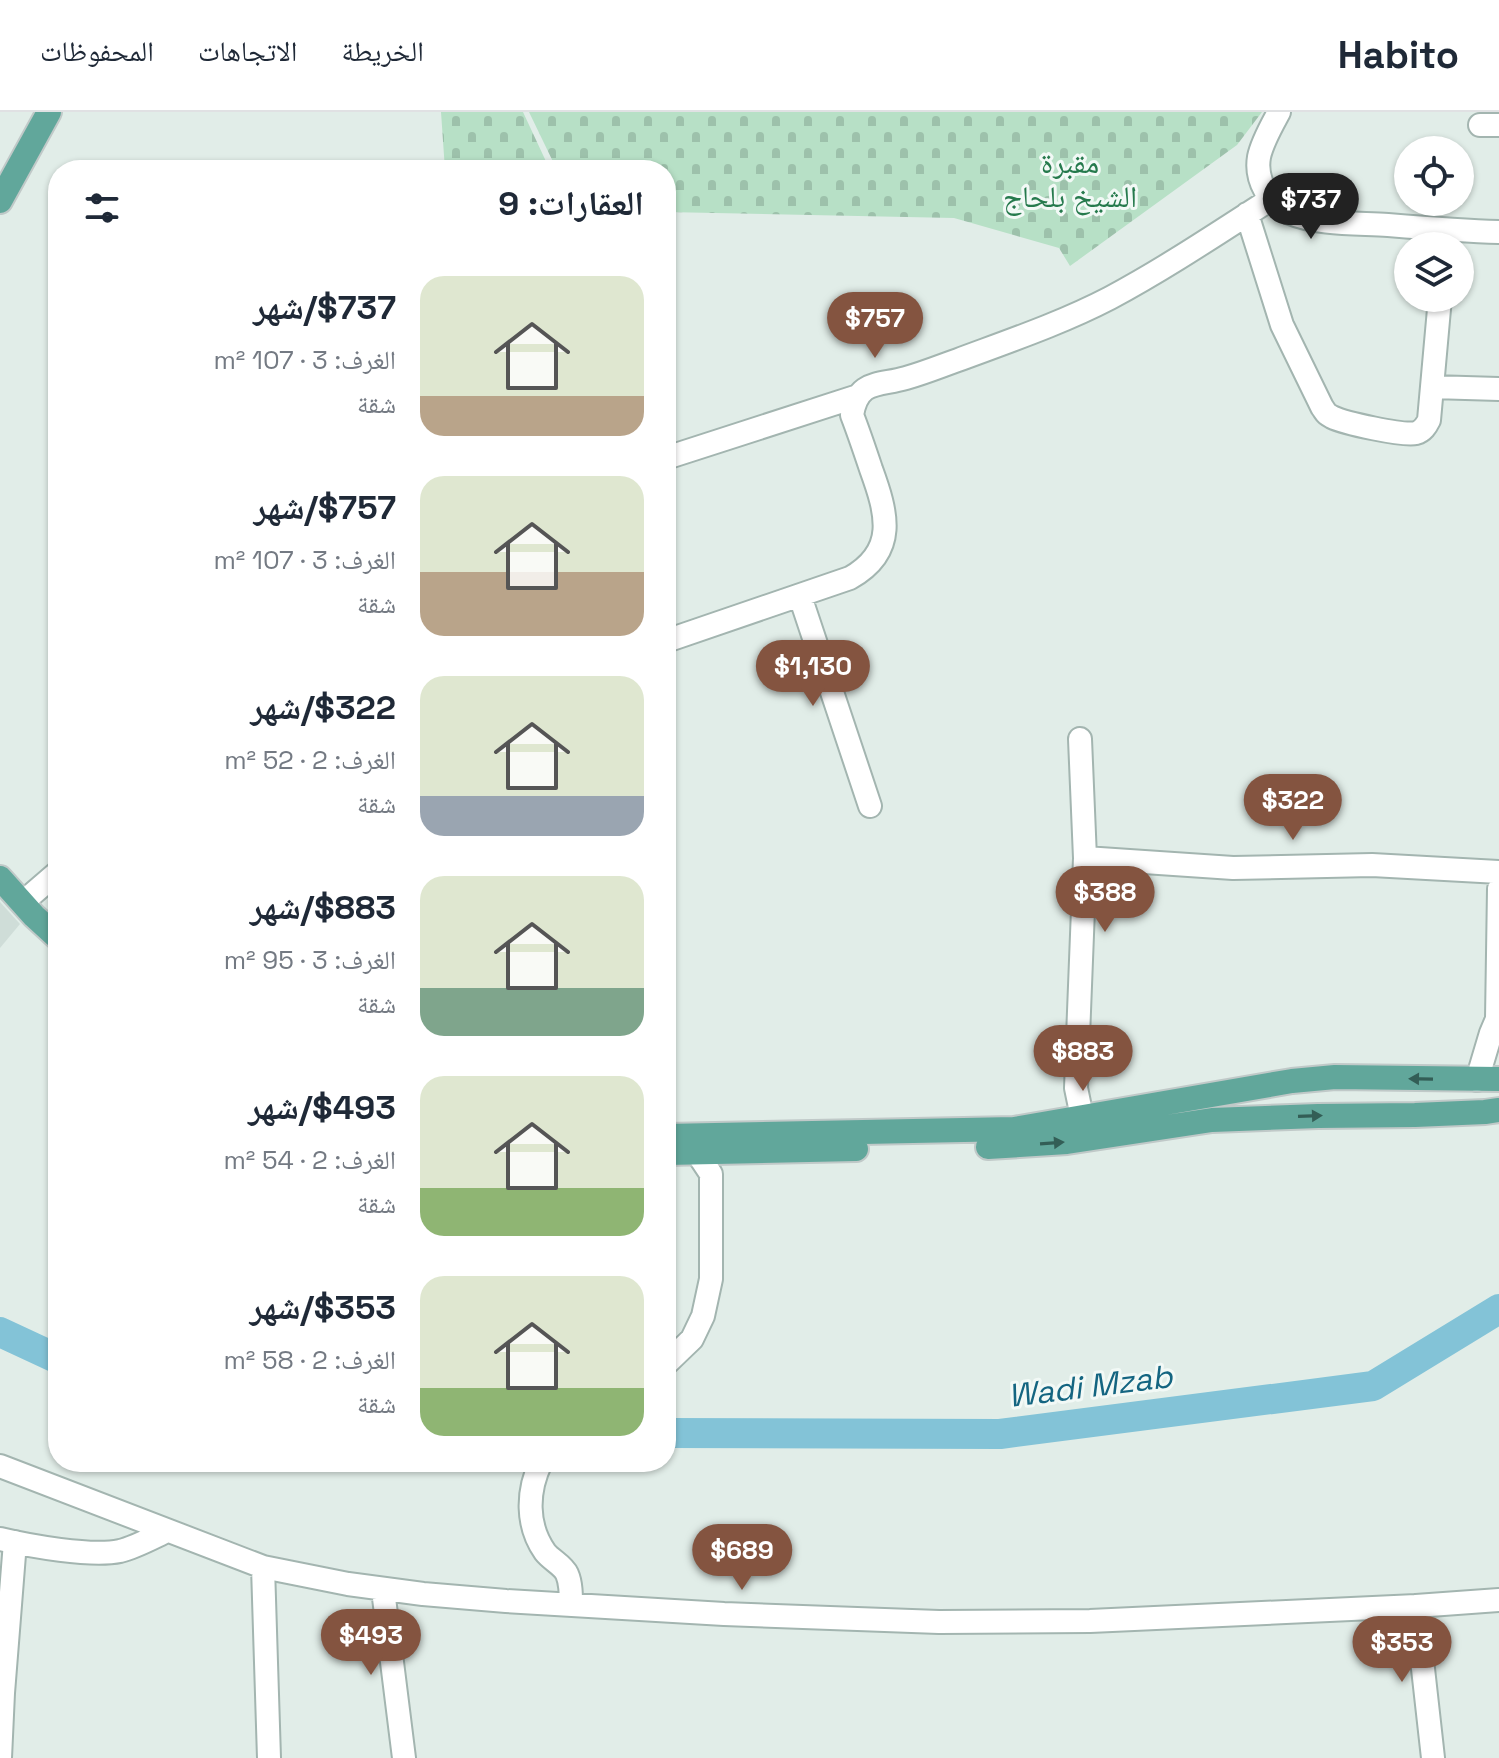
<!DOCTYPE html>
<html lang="ar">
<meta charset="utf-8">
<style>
:root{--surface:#fff;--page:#f6f6f7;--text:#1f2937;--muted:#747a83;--line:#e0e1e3;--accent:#845440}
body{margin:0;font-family:"Space Grotesk","Noto Naskh Arabic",sans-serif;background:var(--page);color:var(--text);direction:rtl;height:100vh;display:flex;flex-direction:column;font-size:30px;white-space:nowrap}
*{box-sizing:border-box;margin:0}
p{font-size:26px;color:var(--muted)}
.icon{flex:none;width:44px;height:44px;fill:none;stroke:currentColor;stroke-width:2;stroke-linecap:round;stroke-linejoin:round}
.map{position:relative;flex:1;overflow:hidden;direction:ltr}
.panel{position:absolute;left:48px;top:48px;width:628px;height:1312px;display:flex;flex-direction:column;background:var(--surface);border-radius:32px;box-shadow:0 2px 6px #0004;direction:rtl}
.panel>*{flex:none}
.tools{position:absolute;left:1394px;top:24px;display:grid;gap:16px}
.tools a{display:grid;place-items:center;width:80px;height:80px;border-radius:50%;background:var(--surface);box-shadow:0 2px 6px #0004;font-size:40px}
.price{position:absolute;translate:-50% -68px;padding:0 18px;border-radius:28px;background:var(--accent);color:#fff;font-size:26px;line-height:52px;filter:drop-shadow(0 2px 4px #0008)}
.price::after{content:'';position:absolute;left:50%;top:48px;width:24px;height:18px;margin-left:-12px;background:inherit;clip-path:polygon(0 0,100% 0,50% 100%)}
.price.on{background:#222;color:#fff}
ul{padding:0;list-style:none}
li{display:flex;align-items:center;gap:24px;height:200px;padding:0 32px}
li span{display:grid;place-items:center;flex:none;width:224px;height:160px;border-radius:24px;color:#555}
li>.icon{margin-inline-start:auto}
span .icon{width:96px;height:96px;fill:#fffc;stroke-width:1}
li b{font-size:34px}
h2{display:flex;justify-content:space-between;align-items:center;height:96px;padding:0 32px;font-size:34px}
header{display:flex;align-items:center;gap:48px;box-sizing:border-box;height:112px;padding:0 40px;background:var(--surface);border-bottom:2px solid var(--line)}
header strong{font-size:38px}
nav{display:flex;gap:44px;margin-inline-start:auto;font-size:28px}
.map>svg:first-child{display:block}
.built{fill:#cfddd8}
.cemetery{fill:url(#cemetery-stones)}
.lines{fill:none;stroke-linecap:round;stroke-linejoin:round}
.river{stroke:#83c3d7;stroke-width:30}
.minor-casing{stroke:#a3b5b0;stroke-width:26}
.major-casing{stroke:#c0c9c8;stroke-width:28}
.minor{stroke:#fff;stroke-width:22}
.major{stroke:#61a79b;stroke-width:24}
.oneway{fill:#335e56}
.labels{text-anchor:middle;stroke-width:6;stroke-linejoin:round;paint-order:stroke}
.park-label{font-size:30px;fill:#267a4d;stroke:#f2f9f6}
.water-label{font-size:32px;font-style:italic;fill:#146581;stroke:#f2f9f6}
</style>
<header>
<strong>Habito</strong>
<nav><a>الخريطة</a><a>الاتجاهات</a><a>المحفوظات</a></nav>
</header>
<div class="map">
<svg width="1499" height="1646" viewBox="0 0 1499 1646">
<defs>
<pattern id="cemetery-stones" width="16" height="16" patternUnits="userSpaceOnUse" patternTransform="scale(2)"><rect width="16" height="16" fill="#b7e0c6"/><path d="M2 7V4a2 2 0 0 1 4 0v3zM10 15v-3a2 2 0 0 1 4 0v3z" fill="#9dc1ab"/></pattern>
</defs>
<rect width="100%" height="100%" fill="#e1ede8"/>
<path class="built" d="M0 790 20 812 0 836Z"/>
<path class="cemetery" d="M441 0H523L550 58H445Z
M529 0H1262L1237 33 1070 154 1059 136 954 106 666 100V58H557Z"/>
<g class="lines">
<path class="river" d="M0 1220 58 1247
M666 1321 1000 1322 1373 1274 1499 1197"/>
<defs>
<path id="minor" d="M1279 0C1272 13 1262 30 1259 45 1255 68 1269 92 1290 101 1318 113 1358 111 1388 113 1425 116 1462 119 1499 120
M1480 13H1499
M1247 102 1282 213 1322 295C1327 302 1325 301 1332 305 1344 311 1403 324 1416 321 1423 319 1426 314 1429 308L1440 186
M1432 275 1499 277
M666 346 858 284
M800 484 870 694
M666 529 850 466C898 439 887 401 871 357 865 339 859 321 852 303 858 267 879 274 906 266 924 261 941 254 958 248 1009 229 1062 211 1110 186 1166 156 1218 121 1271 87
M1080 627 1085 746 1076 976 1082 1005 1089 1019
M1085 746 1233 756 1372 753 1499 760
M22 791 58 760
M1477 968 1491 921 1497 907 1499 777
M666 1252 692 1227 703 1204 711 1167V1062L701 1047 697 1023
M541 1350C527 1379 526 1413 545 1440 551 1448 563 1453 567 1462 571 1471 571 1483 571 1493
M0 1354 263 1455 348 1472 423 1482 506 1489 724 1502 939 1510 1090 1509 1416 1494 1499 1488
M0 1427C29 1434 91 1445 120 1439 136 1435 152 1426 167 1419
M263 1455 269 1646
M383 1478 404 1646
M1416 1494 1433 1646
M0 1646 3 1581 15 1430"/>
<path id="major" d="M0 89 49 0
M0 766 34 804 58 826
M666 1024 1014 1017 1292 969 1335 965 1499 967
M988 1035 1067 1030 1212 1008 1318 1004 1415 1003 1485 1000 1499 998
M666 1041 856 1037"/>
</defs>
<use href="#minor" class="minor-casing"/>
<use href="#major" class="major-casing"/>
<use href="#minor" class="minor"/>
<use href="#major" class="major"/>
</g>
<defs><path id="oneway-solid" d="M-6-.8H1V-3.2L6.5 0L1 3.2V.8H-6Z" transform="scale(2)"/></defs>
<g class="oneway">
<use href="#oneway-solid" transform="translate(1421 967) rotate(-179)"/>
<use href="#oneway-solid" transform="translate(1310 1004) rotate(-2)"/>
<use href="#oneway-solid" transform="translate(1052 1031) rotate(-4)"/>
</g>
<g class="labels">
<g class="park-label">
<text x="1070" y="61">مقبرة<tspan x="1070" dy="34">الشيخ بلحاج</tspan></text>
</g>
<g class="water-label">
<text transform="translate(1090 1274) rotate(-7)" y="11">Wadi Mzab</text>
</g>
</g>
</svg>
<div class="tools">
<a><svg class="icon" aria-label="locate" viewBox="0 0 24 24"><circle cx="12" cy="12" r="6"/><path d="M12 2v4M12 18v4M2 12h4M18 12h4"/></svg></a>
<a><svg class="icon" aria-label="layers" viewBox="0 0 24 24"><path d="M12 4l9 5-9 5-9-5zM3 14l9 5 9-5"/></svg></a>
</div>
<b class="price on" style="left:1311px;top:129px">$737</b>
<b class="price" style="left:875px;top:248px">$757</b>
<b class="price" style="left:813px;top:596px">$1,130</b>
<b class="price" style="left:1293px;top:730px">$322</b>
<b class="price" style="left:1105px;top:822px">$388</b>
<b class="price" style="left:1083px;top:981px">$883</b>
<b class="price" style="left:742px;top:1480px">$689</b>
<b class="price" style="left:371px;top:1565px">$493</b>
<b class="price" style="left:1402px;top:1572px">$353</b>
<section class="panel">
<h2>العقارات: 9<svg class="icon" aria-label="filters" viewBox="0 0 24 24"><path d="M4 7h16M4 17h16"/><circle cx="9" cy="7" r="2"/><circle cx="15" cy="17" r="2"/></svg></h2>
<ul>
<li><span style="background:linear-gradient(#dfe7d0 75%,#b9a48a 0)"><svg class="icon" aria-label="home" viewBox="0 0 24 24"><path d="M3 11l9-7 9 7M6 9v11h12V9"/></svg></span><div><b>$737/شهر</b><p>الغرف: 3 · 107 m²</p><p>شقة</p></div></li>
<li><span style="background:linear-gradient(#dfe7d0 60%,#b9a48a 0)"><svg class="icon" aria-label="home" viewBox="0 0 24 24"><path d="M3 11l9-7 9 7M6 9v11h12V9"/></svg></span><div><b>$757/شهر</b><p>الغرف: 3 · 107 m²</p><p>شقة</p></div></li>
<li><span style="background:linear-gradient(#dfe7d0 75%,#9aa5b1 0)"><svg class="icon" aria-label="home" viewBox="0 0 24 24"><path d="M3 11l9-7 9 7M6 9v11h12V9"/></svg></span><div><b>$322/شهر</b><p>الغرف: 2 · 52 m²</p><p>شقة</p></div></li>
<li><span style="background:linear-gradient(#dfe7d0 70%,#7fa58c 0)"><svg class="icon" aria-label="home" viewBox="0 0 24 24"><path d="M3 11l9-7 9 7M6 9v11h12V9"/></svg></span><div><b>$883/شهر</b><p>الغرف: 3 · 95 m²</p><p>شقة</p></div></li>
<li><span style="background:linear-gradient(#dfe7d0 70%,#8fb573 0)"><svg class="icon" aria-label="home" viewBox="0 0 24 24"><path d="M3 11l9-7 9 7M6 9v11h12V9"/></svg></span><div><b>$493/شهر</b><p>الغرف: 2 · 54 m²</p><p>شقة</p></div></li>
<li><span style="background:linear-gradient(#dfe7d0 70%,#8fb573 0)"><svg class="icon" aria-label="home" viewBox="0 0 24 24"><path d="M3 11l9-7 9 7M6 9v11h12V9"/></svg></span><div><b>$353/شهر</b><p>الغرف: 2 · 58 m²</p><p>شقة</p></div></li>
</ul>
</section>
</div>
